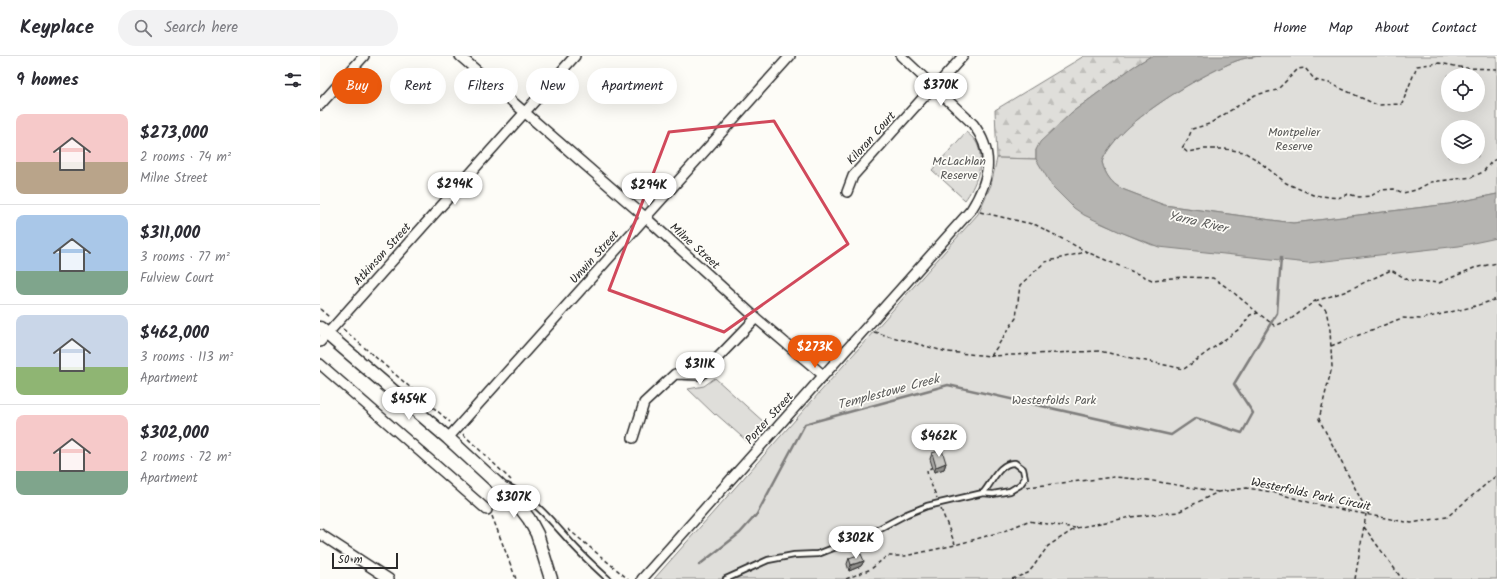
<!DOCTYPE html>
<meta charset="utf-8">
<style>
:root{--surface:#fff;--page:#f2f2f3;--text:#2b2b33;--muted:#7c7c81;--line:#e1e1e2;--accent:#ea580c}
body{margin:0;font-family:Kalam,sans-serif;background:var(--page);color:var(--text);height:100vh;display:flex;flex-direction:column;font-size:15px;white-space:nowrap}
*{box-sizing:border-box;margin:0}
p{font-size:13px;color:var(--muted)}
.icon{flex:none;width:22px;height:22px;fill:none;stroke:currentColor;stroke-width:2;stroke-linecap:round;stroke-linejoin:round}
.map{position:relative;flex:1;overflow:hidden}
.panel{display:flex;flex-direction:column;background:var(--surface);width:320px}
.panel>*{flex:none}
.guide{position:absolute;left:12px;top:12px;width:380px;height:36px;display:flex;gap:8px}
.tools{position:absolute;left:1121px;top:12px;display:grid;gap:8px}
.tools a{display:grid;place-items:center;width:44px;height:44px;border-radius:50%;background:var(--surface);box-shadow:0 4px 16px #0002;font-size:20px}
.scale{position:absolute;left:12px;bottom:10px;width:66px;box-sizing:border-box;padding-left:4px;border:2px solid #2b2b2b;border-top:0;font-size:11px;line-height:14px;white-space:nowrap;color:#2b2b2b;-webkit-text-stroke:3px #fdfcf7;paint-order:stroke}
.price{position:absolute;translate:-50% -34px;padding:0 9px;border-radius:14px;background:#fff;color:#222;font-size:13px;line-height:26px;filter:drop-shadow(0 1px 2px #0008)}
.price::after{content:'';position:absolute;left:50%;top:24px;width:12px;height:9px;margin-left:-6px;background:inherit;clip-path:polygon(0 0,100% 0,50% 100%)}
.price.active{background:var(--accent);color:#fff}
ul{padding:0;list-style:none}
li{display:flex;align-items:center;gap:12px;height:100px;padding:0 16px}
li+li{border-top:1px solid var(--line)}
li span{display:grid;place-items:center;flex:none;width:112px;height:80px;border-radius:8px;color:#555}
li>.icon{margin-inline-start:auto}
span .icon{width:48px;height:48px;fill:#fffc;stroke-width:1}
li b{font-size:17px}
h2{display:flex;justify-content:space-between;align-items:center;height:48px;padding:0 16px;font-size:17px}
.pill{padding:0 14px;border-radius:18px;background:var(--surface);box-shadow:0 4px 16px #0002;font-size:14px;line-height:36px}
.pill.active{background:var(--accent);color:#fff}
header{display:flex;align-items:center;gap:24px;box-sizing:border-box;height:56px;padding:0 20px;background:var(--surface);border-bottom:1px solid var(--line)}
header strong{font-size:19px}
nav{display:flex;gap:22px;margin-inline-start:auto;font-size:14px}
.search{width:280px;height:36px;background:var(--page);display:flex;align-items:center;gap:10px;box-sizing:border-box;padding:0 14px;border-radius:22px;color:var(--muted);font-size:15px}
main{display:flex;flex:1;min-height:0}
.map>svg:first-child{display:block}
.forest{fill:url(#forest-firs);stroke:#858482}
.green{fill:#dfdeda;stroke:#858482;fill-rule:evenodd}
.water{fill:#b5b4b1;stroke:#7e7d7b}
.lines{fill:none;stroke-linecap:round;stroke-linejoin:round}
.stream{stroke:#7e7d7b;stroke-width:2.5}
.service-casing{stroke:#2b2b2b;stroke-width:8}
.minor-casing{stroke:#2b2b2b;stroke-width:12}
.secondary-casing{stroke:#2b2b2b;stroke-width:15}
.path{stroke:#2b2b2b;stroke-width:1.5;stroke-dasharray:4 3;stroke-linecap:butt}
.service{stroke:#fdfcf7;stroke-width:4.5}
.minor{stroke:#fdfcf7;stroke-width:9}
.secondary{stroke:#fdfcf7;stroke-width:12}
.wall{fill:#adaca9;stroke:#2b2b2b}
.shaded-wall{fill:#8d8c89;stroke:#2b2b2b}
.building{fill:#c9c8c4;stroke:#2b2b2b}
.marked{fill:none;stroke:#d1495b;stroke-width:3;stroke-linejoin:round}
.labels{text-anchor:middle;stroke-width:3.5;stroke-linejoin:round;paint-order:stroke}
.park-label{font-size:12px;fill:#585857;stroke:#fdfcf7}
.street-label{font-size:12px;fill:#2b2b2b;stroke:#fdfcf7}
.water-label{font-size:13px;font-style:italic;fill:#5b5b5a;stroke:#fdfcf7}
</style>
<header>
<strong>Keyplace</strong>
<div class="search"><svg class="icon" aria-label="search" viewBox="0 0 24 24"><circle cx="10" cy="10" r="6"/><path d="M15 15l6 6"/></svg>Search here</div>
<nav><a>Home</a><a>Map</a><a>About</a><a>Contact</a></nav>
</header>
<main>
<section class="panel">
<h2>9 homes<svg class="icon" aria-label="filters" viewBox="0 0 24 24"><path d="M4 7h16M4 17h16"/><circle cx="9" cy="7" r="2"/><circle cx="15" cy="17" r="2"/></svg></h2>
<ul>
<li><span style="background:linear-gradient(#f6c9c9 60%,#b9a48a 0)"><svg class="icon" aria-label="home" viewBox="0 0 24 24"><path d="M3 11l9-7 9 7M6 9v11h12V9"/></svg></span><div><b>$273,000</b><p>2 rooms · 74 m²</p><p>Milne Street</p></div></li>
<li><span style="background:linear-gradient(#a9c7e8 70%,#7fa58c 0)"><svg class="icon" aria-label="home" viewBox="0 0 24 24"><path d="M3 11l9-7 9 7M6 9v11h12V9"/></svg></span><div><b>$311,000</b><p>3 rooms · 77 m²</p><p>Fulview Court</p></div></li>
<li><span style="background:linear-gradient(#c9d6e8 65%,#8fb573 0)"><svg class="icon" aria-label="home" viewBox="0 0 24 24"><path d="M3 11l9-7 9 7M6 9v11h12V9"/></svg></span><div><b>$462,000</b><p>3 rooms · 113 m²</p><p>Apartment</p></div></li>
<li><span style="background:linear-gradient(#f6c9c9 70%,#7fa58c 0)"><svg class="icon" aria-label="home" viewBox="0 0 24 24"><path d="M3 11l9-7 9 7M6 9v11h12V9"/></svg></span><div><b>$302,000</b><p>2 rooms · 72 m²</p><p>Apartment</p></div></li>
</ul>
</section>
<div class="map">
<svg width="1177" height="523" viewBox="0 0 1177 523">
<defs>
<pattern id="forest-firs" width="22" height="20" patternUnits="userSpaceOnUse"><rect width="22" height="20" fill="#dfdeda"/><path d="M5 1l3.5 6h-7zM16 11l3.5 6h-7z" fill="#c0bfbb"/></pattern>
</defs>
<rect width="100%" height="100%" fill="#fdfcf7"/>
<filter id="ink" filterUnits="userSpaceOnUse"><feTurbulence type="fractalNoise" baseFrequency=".025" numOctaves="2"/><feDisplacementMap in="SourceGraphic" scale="8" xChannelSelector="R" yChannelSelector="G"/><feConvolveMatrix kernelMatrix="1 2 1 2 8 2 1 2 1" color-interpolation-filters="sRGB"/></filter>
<g filter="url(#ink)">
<path class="forest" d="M764 0H831L813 11 751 57 716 94V103L677 102 675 54Z"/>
<path class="green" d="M940 0H1177V138L1129 148 973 167 844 149 802 133C791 127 785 118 782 106 794 69 880 19 916 5 923 2 932 1 940 0ZM1128 19H1158V49H1128ZM1128 71H1158V101H1128Z
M646 76C651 80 656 84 658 90 665 107 655 131 645 144L612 114Z
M677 102 716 103 780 167 832 189 1177 181V523H334L658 158 671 129Z
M395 322 446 368 429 387 396 358 395 359 368 333 384 330Z"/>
<path class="water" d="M831 0H940C932 1 923 2 916 5 880 19 794 69 782 106 785 118 791 127 802 133L844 149 973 167 1129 148 1177 138V182L1139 190 988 207 839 191 798 175 764 159 754 152 732 130 716 103V94L720 86 751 57 813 11Z"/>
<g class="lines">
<path class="stream" d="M379 509 420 477 437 458 485 368 628 329 851 379 876 362 922 377 933 357 914 328 957 257 961 201"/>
<defs>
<path id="service" d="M187 430C215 443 233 467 253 489 264 501 276 512 288 523
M406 523 448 504 474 499 498 498 549 478 587 458 607 450 663 437 673 438 690 435 700 429 705 422 703 413 695 407C679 406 672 427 663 437"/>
<path id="minor" d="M140 0 325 161 436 262 503 319
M0 49 44 0
M527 136 533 120 610 34 619 27 643 0
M0 286 255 0
M0 308 167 454
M128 382 470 0
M313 382 324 347 355 318 381 319 436 262
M0 478 69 523
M322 523 651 154C670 124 675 97 653 68L581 0"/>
<path id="secondary" d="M0 272 128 382 193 442 209 463 217 478 231 523"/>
</defs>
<use href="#service" class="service-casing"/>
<use href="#minor" class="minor-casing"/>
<use href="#secondary" class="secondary-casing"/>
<path class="path" d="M1177 13 1145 12 1119 7 1097 10 1082 48 1057 49 1009 27 995 24 985 12 978 13 957 34 935 39 889 68 872 73 868 83 862 92 867 96 883 93H905L924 96 937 104 966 127 993 139 1018 142 1028 138 1039 141 1051 140 1061 134 1074 133 1083 137 1096 134 1111 126 1152 121 1163 116 1172 105 1177 103
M660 156 716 169 767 196 832 224 863 221 893 222 908 232 938 257
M995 245 1024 236 1071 214 1088 224 1119 227 1154 212 1177 207
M0 253 9 261
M23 273 130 366
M554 276 627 296 671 300 779 295 864 313 922 271 930 259 938 257 955 270 971 263 995 245 1006 254 1010 274 1012 311 999 363 1049 459
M1011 290 1082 262 1101 263 1152 251 1177 243
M671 300 696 262 700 229 725 206 765 196
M143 378 191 424
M613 411 607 414C607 421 614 434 617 442
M707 431 795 421 827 424 898 436
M621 453 635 488
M172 460 196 523
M1044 471 1082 523
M248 473 308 523
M526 523 551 513 567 500H585L635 489 684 475 708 465 755 472
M692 523 708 517 713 511 728 490 756 472 811 461 858 456 898 436 927 432 952 436 1003 450 1091 467 1127 461 1177 419
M1035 523 1046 458"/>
<use href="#service" class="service"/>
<use href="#minor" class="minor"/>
<use href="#secondary" class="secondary"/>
</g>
<path class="wall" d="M612 397 626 407 624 413 614 416 610 403Z
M529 502 544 505 541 510 529 515 527 508Z"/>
<path class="shaded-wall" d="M626 407 624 413 614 416 616 411Z
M544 505 541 510 529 515 531 509Z"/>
<path class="building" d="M622 394 626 407 616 411 612 397Z
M541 498 544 505 531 509 529 502Z"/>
</g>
<path class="marked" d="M454 65 528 188 404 276 289 234 349 76Z"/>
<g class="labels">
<g class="park-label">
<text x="974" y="80">Montpelier<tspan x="974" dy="14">Reserve</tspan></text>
<text x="639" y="109">McLachlan<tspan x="639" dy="14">Reserve</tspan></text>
<text x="734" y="348">Westerfolds Park</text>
</g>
<g class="street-label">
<text transform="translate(551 82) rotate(-48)" y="4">Kiloran Court</text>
<text transform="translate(375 190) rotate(42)" y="4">Milne Street</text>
<text transform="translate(62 198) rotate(-48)" y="4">Atkinson Street</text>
<text transform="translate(274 201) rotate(-48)" y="4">Unwin Street</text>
<text transform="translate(449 362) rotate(-48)" y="4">Porter Street</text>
<text transform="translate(991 438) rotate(12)" y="4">Westerfolds Park Circuit</text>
</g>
<g class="water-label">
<text transform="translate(878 165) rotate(13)" y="5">Yarra River</text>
<text transform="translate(568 335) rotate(-15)" y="5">Templestowe Creek</text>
</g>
</g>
</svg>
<div class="tools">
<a><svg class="icon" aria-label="locate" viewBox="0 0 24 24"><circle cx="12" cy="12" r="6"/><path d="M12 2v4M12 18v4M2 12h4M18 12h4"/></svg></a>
<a><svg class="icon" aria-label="layers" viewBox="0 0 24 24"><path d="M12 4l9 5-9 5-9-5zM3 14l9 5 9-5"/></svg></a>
</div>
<div class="scale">50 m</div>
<b class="price" style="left:621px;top:51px">$370K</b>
<b class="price" style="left:135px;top:150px">$294K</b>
<b class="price" style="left:329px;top:151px">$294K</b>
<b class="price active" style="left:495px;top:313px">$273K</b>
<b class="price" style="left:380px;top:330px">$311K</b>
<b class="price" style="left:89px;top:365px">$454K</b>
<b class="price" style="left:619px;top:402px">$462K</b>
<b class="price" style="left:194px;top:463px">$307K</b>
<b class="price" style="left:536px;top:504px">$302K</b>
<div class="guide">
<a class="pill active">Buy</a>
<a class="pill">Rent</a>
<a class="pill">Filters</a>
<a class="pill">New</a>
<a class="pill">Apartment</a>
</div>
</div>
</main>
